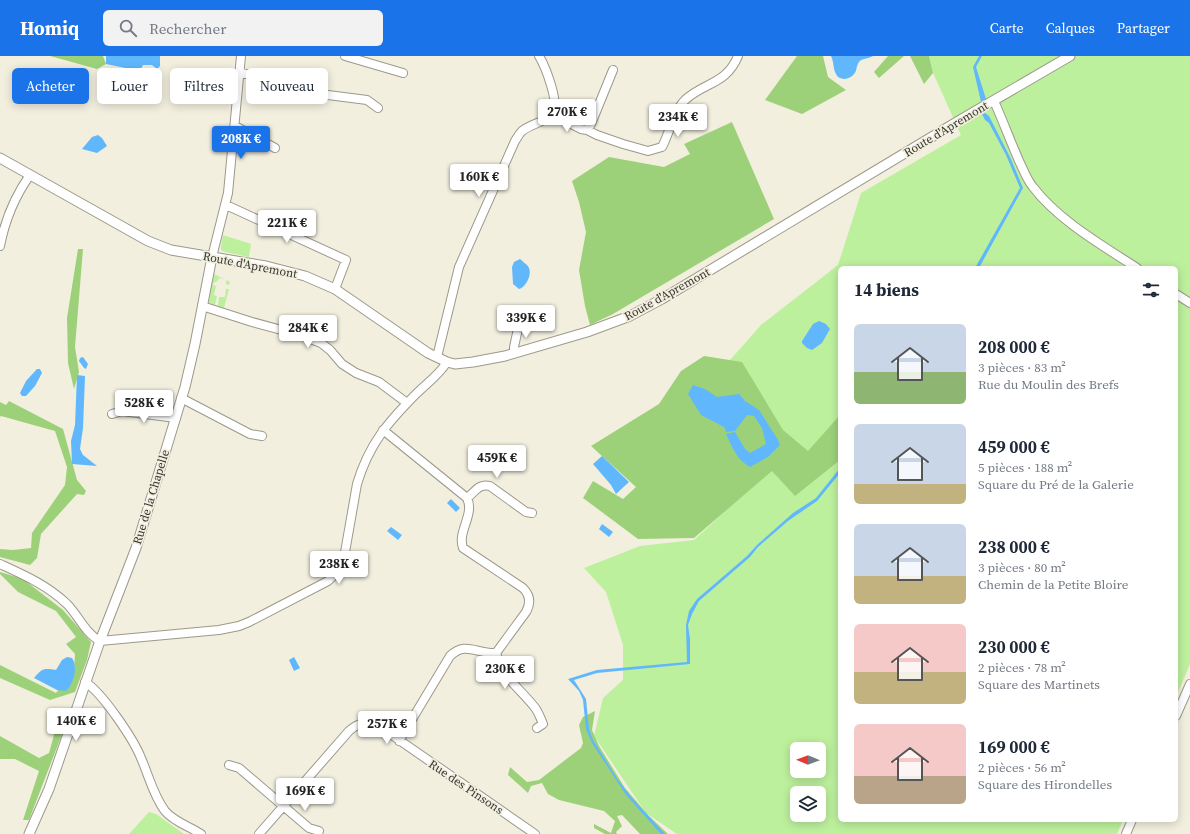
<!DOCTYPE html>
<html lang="fr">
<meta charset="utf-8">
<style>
:root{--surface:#fff;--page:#f2f2f3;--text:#1f2937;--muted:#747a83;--accent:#1a73e8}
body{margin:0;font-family:"Source Serif 4",serif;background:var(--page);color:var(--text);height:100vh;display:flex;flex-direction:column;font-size:15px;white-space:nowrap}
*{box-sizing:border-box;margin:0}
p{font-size:13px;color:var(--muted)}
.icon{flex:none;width:22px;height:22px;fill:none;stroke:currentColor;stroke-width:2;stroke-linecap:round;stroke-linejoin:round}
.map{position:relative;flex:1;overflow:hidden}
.side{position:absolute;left:838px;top:210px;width:340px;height:556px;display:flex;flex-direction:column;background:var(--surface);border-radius:6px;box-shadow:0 2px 10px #0003}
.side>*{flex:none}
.top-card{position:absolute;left:12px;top:12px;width:380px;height:36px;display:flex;gap:8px}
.needle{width:26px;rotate:271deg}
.fabs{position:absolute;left:790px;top:686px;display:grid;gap:8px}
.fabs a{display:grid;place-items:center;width:36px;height:36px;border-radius:6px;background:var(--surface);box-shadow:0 2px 10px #0003;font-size:20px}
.price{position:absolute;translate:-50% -34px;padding:0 9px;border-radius:4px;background:#fff;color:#222;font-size:13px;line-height:26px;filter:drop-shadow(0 1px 2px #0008)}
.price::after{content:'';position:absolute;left:50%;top:24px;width:12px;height:9px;margin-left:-6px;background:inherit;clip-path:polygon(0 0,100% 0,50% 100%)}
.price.active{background:var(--accent);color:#fff}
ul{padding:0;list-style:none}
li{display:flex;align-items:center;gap:12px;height:100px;padding:0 16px}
li span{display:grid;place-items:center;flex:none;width:112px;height:80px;border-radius:6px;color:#555}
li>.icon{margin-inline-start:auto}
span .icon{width:48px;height:48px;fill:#fffc;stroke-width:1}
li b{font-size:17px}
h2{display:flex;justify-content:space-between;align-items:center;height:48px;padding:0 16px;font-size:17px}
.tag{padding:0 14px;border-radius:6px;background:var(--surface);box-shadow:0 2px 10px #0003;font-size:14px;line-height:36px}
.tag.active{background:var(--accent);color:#fff}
header{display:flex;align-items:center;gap:24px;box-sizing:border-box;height:56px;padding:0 20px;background:var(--accent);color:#fff}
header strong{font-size:19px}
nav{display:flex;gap:22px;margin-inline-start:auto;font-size:14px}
.search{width:280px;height:36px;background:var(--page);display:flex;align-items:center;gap:10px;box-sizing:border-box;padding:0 14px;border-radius:6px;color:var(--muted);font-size:15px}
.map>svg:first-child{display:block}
.green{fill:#bdf09d;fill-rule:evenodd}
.forest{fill:#9cd179}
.water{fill:#61b7fc}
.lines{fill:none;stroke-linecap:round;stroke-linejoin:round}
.minor-casing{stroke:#9c998a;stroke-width:10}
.tertiary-casing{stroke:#9c998a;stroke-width:11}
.minor{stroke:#fff;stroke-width:8}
.tertiary{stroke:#fff;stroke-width:9}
.labels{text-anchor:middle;stroke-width:3.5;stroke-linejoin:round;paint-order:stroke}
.street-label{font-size:12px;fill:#35342e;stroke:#f2efdf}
</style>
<header>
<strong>Homiq</strong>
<div class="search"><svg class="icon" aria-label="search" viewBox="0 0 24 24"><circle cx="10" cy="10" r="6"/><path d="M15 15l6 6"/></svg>Rechercher</div>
<nav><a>Carte</a><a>Calques</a><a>Partager</a></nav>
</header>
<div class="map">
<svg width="1190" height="778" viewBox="0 0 1190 778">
<rect width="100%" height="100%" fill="#f2efdf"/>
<path class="green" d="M929 0H1190V608L1176 641V212H840V764H1123L1117 778H677L646 757 594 680 603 642 623 624V589L606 536 584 512 640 490 694 484 788 397 730 304 761 269 838 209 861 137 961 79 933 17ZM797 693H819V715H797ZM797 737H819V759H797Z
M223 179 251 188 249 201 225 196 221 194V190Z
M214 218 230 226 229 229 226 228V224L220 222 216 226H214L213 229 216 230 214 239 217 240 215 249 209 247V244Z
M226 233H229L224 252 218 250 219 241H225Z
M149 756 156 758 184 778H129Z"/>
<path class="forest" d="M50 0H103L106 8 97 13Z
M797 0H823L828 21 846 34 802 58 765 44Z
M888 0H904L879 22 874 16Z
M910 0H929L933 17 924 28Z
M732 66 774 163 613 258 590 269 585 250 579 214 586 176 579 146 572 125 609 101 664 111 690 98 684 88Z
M78 193H83L75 291 79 316 74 333 68 307 67 262Z
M704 300 742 306 783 374 808 395 840 359V404L795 440 772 415 694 482 638 483 583 442 593 425 623 443 636 431 591 390 659 348 681 315Z
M9 345 63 373 77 424 86 435 84 439 77 438 41 478 37 502 30 509 0 501V493L13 494 31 492 32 477 65 429 67 411 55 375 1 360 0 361V346L6 349Z
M0 516 23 523 63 554 91 586 87 604 75 636 50 644 0 622V609L56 637 74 613 75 598 66 588 76 581 56 555 18 536 0 518Z
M595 655 592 674 599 690 625 732 649 760 668 778H640L622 759 617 760 622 770 616 776 617 778H605L594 772V768L611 777 615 765 604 755 559 744 548 738 542 727 531 730 528 737 508 719 510 711 527 726 539 724 581 692 583 687 579 669 583 661Z
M69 660 29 764H23L39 715 15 703H0V680L39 702 49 697 59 661Z"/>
<path class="water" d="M106 0H160V10L157 13 152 9H143L140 15 106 8Z
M831 0H873C868 3 862 2 859 6 856 10 857 15 854 18 850 24 839 25 836 18 833 13 834 6 831 0Z
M979 0H982L976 11 986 43 981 46 973 11Z
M985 57 989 60 1011 103 1023 132 979 212H975L1020 132 1006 99 989 67 985 64 982 58Z
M98 79 102 82 107 90 97 97 82 93 92 81Z
M520 203C522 205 528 209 529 212 532 219 526 231 519 233L513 228 512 211 514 206Z
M819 265 826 268 830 273 822 287 812 294 807 292 802 287V285L813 268Z
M83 301 88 308 86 313 84 312 79 305 80 302Z
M37 313H40L42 317 35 330 26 340H22L20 337 26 325Z
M77 319 85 320 83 372 80 393 83 399 97 410 72 408 71 385 75 369Z
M693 329 705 333 717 341 739 338 745 345 759 354 778 384 780 389 768 401 750 411C737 404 732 391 726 378L735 376 745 393 750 397 766 388 762 372 754 360 747 359 735 375 726 376 724 371 701 359 688 338Z
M602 400 629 426 616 438 611 429 593 408Z
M840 412V417L817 445 788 465 758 491 750 501 699 545 692 558 688 569 690 583V608L597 617 574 624 586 643 589 673 593 684 618 724 632 742 665 778H661L626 739 592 687 586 673 583 644 579 635 568 623 597 614 687 606 686 569 689 555 697 543 747 500 757 489 793 457 816 442Z
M451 443 460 452 456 456 447 447Z
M602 468 613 476 609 481 599 473Z
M391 471 402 479 398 484 387 475Z
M67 601 72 602C78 610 74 628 66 635L57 634 34 622C42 612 44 612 56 614L62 604Z
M294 601 300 612 294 615 289 604Z"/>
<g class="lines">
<defs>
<path id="minor" d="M345 0 403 17
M239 16 328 39 367 44 378 52
M994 45C1003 65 1011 87 1020 107 1024 115 1027 124 1033 131 1058 164 1103 190 1137 212
M552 58 581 73 587 74 597 79 623 88 648 95 662 91C670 76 673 56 685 44 704 26 726 29 738 0
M235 70 275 92
M587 74 591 68 613 14
M226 149 346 204 335 233
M0 190C5 164 15 140 30 119
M212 201 228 137 241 0
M1176 238 1190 247
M202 250 252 266 300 279 321 287 330 294 342 308 356 317 379 326 407 347
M514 297V291L519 268 522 265 534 264
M437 301 459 211 515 85C517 82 519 78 522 75 531 68 544 66 552 59 561 49 545 10 539 0
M181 342 250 378 262 380
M112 358 122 355 176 362
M383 374 467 442C475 459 457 475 463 492L523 532C530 539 531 547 526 556L496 597C476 598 466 585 450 600L399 685
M467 442C475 436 479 427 490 430L526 456 532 457
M0 508C24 519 47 529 67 548 78 559 85 577 100 585L219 574 239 570 249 566 328 525C336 518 341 512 344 502L357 428C369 388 388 366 417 337 427 327 439 319 447 306
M496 597C504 624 521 633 536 653 539 658 541 663 543 668L537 672
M85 626C102 636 134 684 141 702 149 720 153 739 165 755 174 766 189 770 201 778
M1176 660 1190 628
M229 709 239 712 309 772 319 775
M259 778 349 675C357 668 364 665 376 668L535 778
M1126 778 1132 764"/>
<path id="tertiary" d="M0 102 148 185 171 194 266 210 305 220 335 233 428 297 447 306 455 308 473 306 505 300 587 276 630 260 662 243 955 67 1070 0
M29 778 49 733 100 585 136 492 185 331 195 288 212 201"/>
</defs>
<use href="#minor" class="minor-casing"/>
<use href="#tertiary" class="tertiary-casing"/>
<use href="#minor" class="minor"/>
<use href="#tertiary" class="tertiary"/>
</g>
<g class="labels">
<g class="street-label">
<text transform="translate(946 73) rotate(-31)" y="4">Route d'Apremont</text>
<text transform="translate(250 209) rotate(11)" y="4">Route d'Apremont</text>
<text transform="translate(667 238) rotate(-29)" y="4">Route d'Apremont</text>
<text transform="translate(151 441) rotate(-73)" y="4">Rue de la Chapelle</text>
<text transform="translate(466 731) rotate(34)" y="4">Rue des Pinsons</text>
</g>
</g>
</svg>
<div class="fabs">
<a><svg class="needle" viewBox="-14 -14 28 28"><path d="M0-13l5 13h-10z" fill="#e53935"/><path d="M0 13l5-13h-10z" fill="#747a83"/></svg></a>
<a><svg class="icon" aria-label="layers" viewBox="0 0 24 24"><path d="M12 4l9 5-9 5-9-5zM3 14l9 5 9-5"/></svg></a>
</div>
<b class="price" style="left:567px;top:77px">270K €</b>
<b class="price" style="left:678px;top:82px">234K €</b>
<b class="price active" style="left:241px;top:104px">208K €</b>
<b class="price" style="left:479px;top:142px">160K €</b>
<b class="price" style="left:287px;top:188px">221K €</b>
<b class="price" style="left:526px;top:283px">339K €</b>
<b class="price" style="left:308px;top:293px">284K €</b>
<b class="price" style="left:144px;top:368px">528K €</b>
<b class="price" style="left:497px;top:423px">459K €</b>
<b class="price" style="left:339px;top:529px">238K €</b>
<b class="price" style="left:505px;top:634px">230K €</b>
<b class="price" style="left:76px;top:686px">140K €</b>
<b class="price" style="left:387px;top:689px">257K €</b>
<b class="price" style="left:305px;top:756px">169K €</b>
<div class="top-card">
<a class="tag active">Acheter</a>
<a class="tag">Louer</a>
<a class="tag">Filtres</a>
<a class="tag">Nouveau</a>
</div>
<section class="side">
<h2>14 biens<svg class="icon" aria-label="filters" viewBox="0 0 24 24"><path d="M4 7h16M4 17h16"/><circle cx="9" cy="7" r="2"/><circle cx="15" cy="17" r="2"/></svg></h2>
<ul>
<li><span style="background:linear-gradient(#c9d6e8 60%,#8fb573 0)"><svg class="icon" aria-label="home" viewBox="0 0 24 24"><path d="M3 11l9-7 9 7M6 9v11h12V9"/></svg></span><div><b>208 000 €</b><p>3 pièces · 83 m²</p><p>Rue du Moulin des Brefs</p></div></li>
<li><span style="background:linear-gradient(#c9d6e8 75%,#c2b280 0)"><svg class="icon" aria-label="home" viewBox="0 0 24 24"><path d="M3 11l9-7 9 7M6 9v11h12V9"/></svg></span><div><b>459 000 €</b><p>5 pièces · 188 m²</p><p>Square du Pré de la Galerie</p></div></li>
<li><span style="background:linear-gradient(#c9d6e8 65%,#c2b280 0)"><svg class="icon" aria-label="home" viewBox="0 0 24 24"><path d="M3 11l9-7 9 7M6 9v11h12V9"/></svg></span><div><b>238 000 €</b><p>3 pièces · 80 m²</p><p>Chemin de la Petite Bloire</p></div></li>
<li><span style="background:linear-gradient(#f6c9c9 60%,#c2b280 0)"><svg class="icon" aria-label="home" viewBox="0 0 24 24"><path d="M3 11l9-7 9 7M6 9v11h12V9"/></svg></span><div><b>230 000 €</b><p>2 pièces · 78 m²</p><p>Square des Martinets</p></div></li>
<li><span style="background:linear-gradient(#f6c9c9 65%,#b9a48a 0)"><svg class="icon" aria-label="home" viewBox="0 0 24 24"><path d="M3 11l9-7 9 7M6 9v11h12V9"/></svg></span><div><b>169 000 €</b><p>2 pièces · 56 m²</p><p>Square des Hirondelles</p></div></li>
</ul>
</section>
</div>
